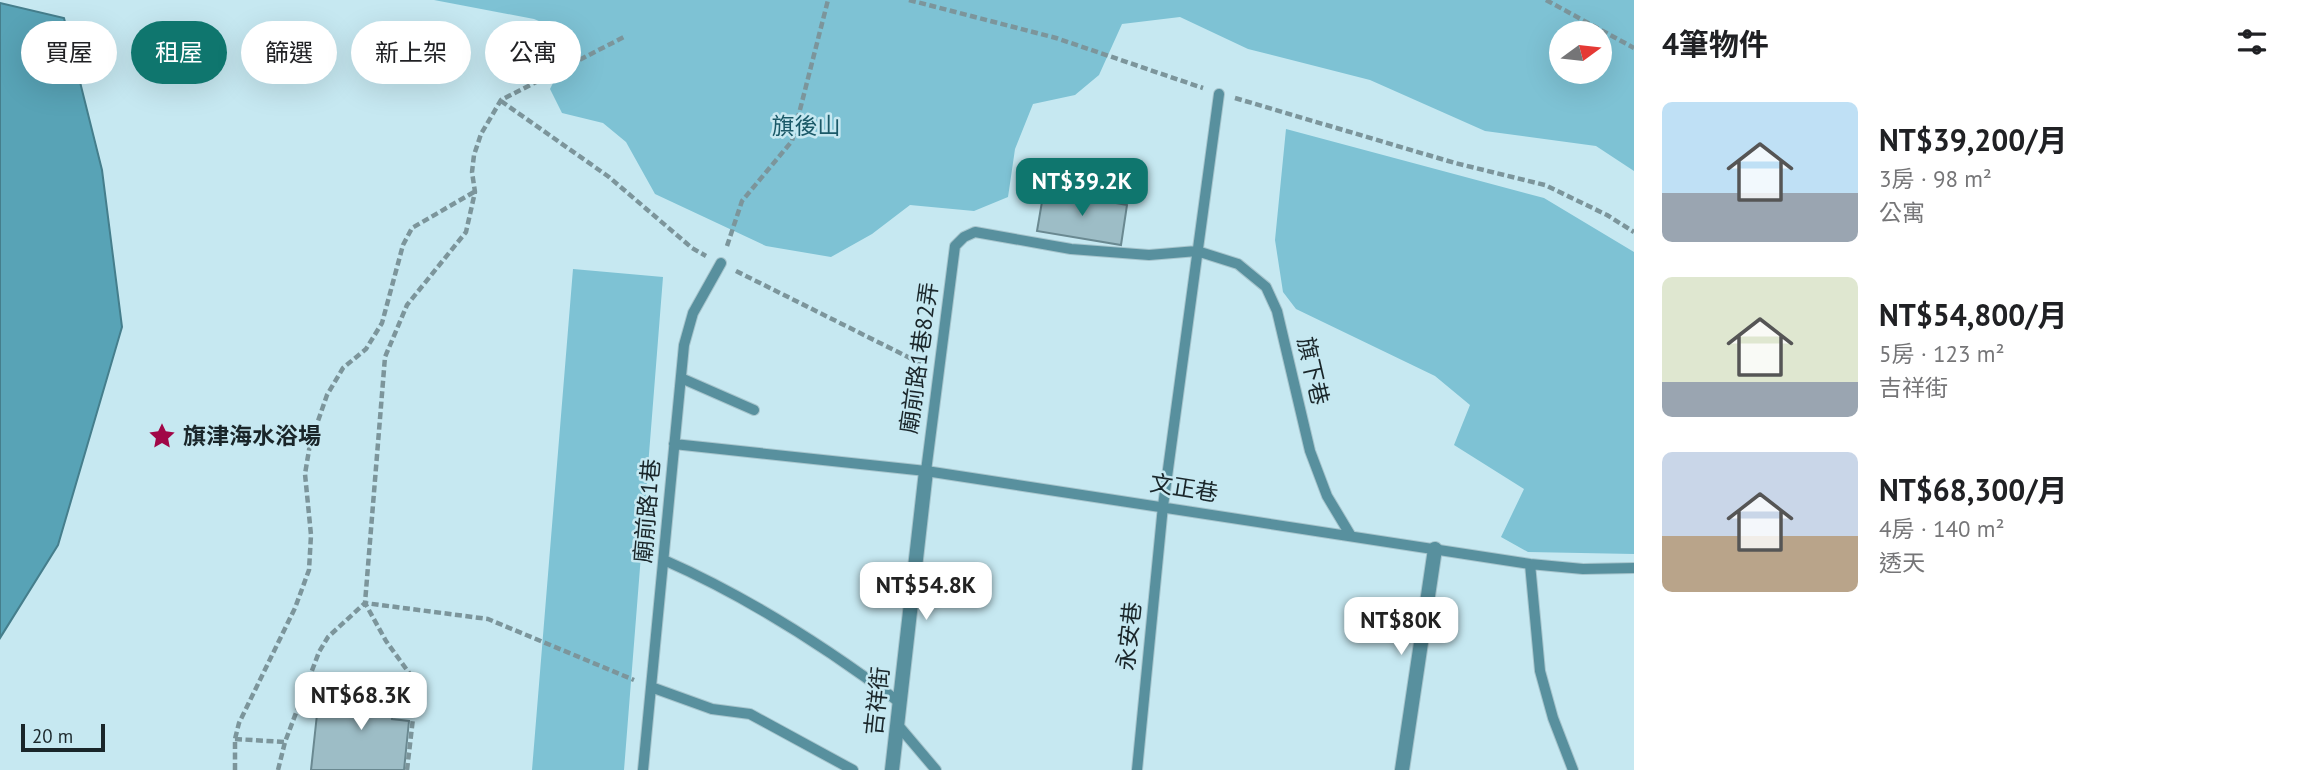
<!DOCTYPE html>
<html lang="zh-TW">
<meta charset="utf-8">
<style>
:root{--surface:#fff;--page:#f2f2f2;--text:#202124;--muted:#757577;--accent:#0f766e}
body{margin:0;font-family:"PT Sans","Noto Sans TC",sans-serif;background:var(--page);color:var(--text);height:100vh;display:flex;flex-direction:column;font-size:26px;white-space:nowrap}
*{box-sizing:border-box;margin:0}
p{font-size:23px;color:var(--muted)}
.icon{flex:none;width:38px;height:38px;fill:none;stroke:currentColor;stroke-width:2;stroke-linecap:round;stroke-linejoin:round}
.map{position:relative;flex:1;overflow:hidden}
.side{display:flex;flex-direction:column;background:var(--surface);width:665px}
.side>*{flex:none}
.top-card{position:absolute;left:21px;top:21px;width:665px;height:63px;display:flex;gap:14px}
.needle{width:46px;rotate:75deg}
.tools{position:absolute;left:1549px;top:21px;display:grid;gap:14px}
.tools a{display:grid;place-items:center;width:63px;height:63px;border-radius:50%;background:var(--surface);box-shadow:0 7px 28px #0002;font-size:35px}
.scale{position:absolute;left:21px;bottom:18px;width:84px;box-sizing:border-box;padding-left:7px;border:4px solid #1a262a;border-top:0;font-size:19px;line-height:24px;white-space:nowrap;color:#1a262a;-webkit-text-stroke:5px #c6e8f1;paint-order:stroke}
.price{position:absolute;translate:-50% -60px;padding:0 16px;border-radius:14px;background:#fff;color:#222;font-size:23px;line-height:46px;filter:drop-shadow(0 2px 4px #0008)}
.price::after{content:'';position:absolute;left:50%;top:42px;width:21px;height:16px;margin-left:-10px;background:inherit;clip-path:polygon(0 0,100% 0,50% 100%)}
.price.current{background:var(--accent);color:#fff}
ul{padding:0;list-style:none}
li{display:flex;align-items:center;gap:21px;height:175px;padding:0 28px}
li span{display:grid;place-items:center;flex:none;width:196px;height:140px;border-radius:10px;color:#555}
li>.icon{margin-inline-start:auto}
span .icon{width:84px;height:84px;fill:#fffc;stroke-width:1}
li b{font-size:30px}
h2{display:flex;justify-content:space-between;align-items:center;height:84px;padding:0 28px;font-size:30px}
.chip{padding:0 24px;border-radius:32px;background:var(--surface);box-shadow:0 7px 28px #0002;font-size:24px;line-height:63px}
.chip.current{background:var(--accent);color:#fff}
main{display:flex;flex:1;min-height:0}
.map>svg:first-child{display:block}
.green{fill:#7ec2d4;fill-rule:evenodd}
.water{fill:#58a3b6;stroke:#457e8c;stroke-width:2}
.building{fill:#9dbdc6;stroke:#6a8991;stroke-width:2}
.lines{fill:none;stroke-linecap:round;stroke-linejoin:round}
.lane-casing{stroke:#a7c5cd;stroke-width:12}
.street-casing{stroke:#a7c5cd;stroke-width:16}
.path{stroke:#7c959b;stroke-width:4.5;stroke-dasharray:7 3.5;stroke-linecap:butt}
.lane{stroke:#58909e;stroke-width:10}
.street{stroke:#58909e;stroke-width:14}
.labels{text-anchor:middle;stroke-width:5;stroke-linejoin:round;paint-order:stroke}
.park-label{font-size:23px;fill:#1b5968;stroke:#c6e8f1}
.street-label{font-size:23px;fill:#1a262a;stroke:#c6e8f1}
.poi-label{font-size:23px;font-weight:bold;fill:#1a262a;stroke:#c6e8f1;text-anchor:start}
</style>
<main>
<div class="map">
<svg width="1634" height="770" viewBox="0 0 1634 770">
<rect width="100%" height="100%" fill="#c6e8f1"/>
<path class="green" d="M434 0H1634V171L1596 146 1485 131 1370 80 1248 49 1180 17 1122 24 1099 75 1075 95 1033 104 1015 149 1008 197 974 211 910 205 872 234 831 257 766 246 655 194 626 142 603 123 562 113 550 89 570 49V34L534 19ZM1600 33V72H1561V33Z
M1286 129 1544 198 1634 252V554L1528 552 1501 537 1524 489 1454 445 1470 405 1435 376 1296 309 1283 292 1275 240Z
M573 269 663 277 624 770H532Z"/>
<path class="water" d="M0 3 64 18 102 170 122 327 58 545 0 638Z"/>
<path class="building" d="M1044 190 1127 205 1121 245 1037 231Z
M354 679 396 685 392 719 409 721 404 770H311L318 705 350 709Z"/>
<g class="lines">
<defs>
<path id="lane" d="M681 378 754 410
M674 444 926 471 1530 564 1583 569 1634 568
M926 471 955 246 964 237 975 232 1071 249 1149 255 1197 251 1238 264 1266 287 1277 311 1310 451 1327 496 1351 536
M664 560C748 597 826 647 899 702
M1530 564 1540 671 1553 718 1573 770
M651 687 712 709 750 714 853 770
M897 724 936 770
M643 770 684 345 693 313 721 263
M1137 770 1163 506 1219 94"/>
<path id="street" d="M892 770 926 471
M1402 770 1435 549"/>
</defs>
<use href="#lane" class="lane-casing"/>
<use href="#street" class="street-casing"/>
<path class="path" d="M909 0 1056 38 1203 88
M1546 0 1634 48
M1235 98 1455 163 1545 185 1607 215 1634 232
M501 101 609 177 692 248 706 256
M727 246 742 201 792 141 828 0
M736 271 922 364
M235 739 285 742
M235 770V739L239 723 295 608 309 570 311 535 305 474 310 444 327 395 343 368 366 349 382 323 403 245 412 228 474 192
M278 770 285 742 319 652 328 637 365 603 488 619 634 680
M407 770 417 684 386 641 365 603 385 357 407 305 466 232 475 192 472 172 474 155 481 134 501 100 624 37"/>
<use href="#lane" class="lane"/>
<use href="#street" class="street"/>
</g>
<defs>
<symbol id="sight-bare" viewBox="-9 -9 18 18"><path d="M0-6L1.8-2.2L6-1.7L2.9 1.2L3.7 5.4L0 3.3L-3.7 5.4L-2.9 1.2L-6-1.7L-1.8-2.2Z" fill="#a10747" stroke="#c6e8f1" stroke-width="2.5" paint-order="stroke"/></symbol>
</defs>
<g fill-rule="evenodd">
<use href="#sight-bare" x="143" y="417" width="38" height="38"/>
</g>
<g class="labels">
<g class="park-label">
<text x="806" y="134">旗後山</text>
</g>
<g class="street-label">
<text transform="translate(919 358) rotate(-82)" y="8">廟前路1巷82弄</text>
<text transform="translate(1313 371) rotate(77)" y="8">旗下巷</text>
<text transform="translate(1184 488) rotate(9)" y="8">文正巷</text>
<text transform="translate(647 511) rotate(-85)" y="8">廟前路1巷</text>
<text transform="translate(1129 636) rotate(-84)" y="8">永安巷</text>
<text transform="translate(877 701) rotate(-84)" y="8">吉祥街</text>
</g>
<g class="poi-label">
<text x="183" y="444">旗津海水浴場</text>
</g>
</g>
</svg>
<div class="tools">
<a><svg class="needle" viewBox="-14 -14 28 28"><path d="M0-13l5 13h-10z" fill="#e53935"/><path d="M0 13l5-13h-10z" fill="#757577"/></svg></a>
</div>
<div class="scale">20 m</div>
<b class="price current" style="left:1082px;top:218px">NT$39.2K</b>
<b class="price" style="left:926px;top:622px">NT$54.8K</b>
<b class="price" style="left:1401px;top:657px">NT$80K</b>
<b class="price" style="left:361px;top:732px">NT$68.3K</b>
<div class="top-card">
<a class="chip">買屋</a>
<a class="chip current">租屋</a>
<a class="chip">篩選</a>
<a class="chip">新上架</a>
<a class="chip">公寓</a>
</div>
</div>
<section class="side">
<h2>4筆物件<svg class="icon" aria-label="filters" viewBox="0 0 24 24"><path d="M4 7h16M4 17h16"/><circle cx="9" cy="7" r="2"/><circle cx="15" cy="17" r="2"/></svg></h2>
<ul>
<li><span style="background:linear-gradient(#bfe0f5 65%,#9aa5b1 0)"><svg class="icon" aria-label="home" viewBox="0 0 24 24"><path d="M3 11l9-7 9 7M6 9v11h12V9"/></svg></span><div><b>NT$39,200/月</b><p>3房 · 98 m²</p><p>公寓</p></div></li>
<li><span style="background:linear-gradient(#dfe7d0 75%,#9aa5b1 0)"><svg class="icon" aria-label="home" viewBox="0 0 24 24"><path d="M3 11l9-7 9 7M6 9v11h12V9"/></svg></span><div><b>NT$54,800/月</b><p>5房 · 123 m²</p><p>吉祥街</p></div></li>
<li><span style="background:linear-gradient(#c9d6e8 60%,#b9a48a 0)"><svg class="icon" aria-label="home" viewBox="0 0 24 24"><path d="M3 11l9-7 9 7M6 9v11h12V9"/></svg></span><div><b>NT$68,300/月</b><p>4房 · 140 m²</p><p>透天</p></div></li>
</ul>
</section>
</main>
